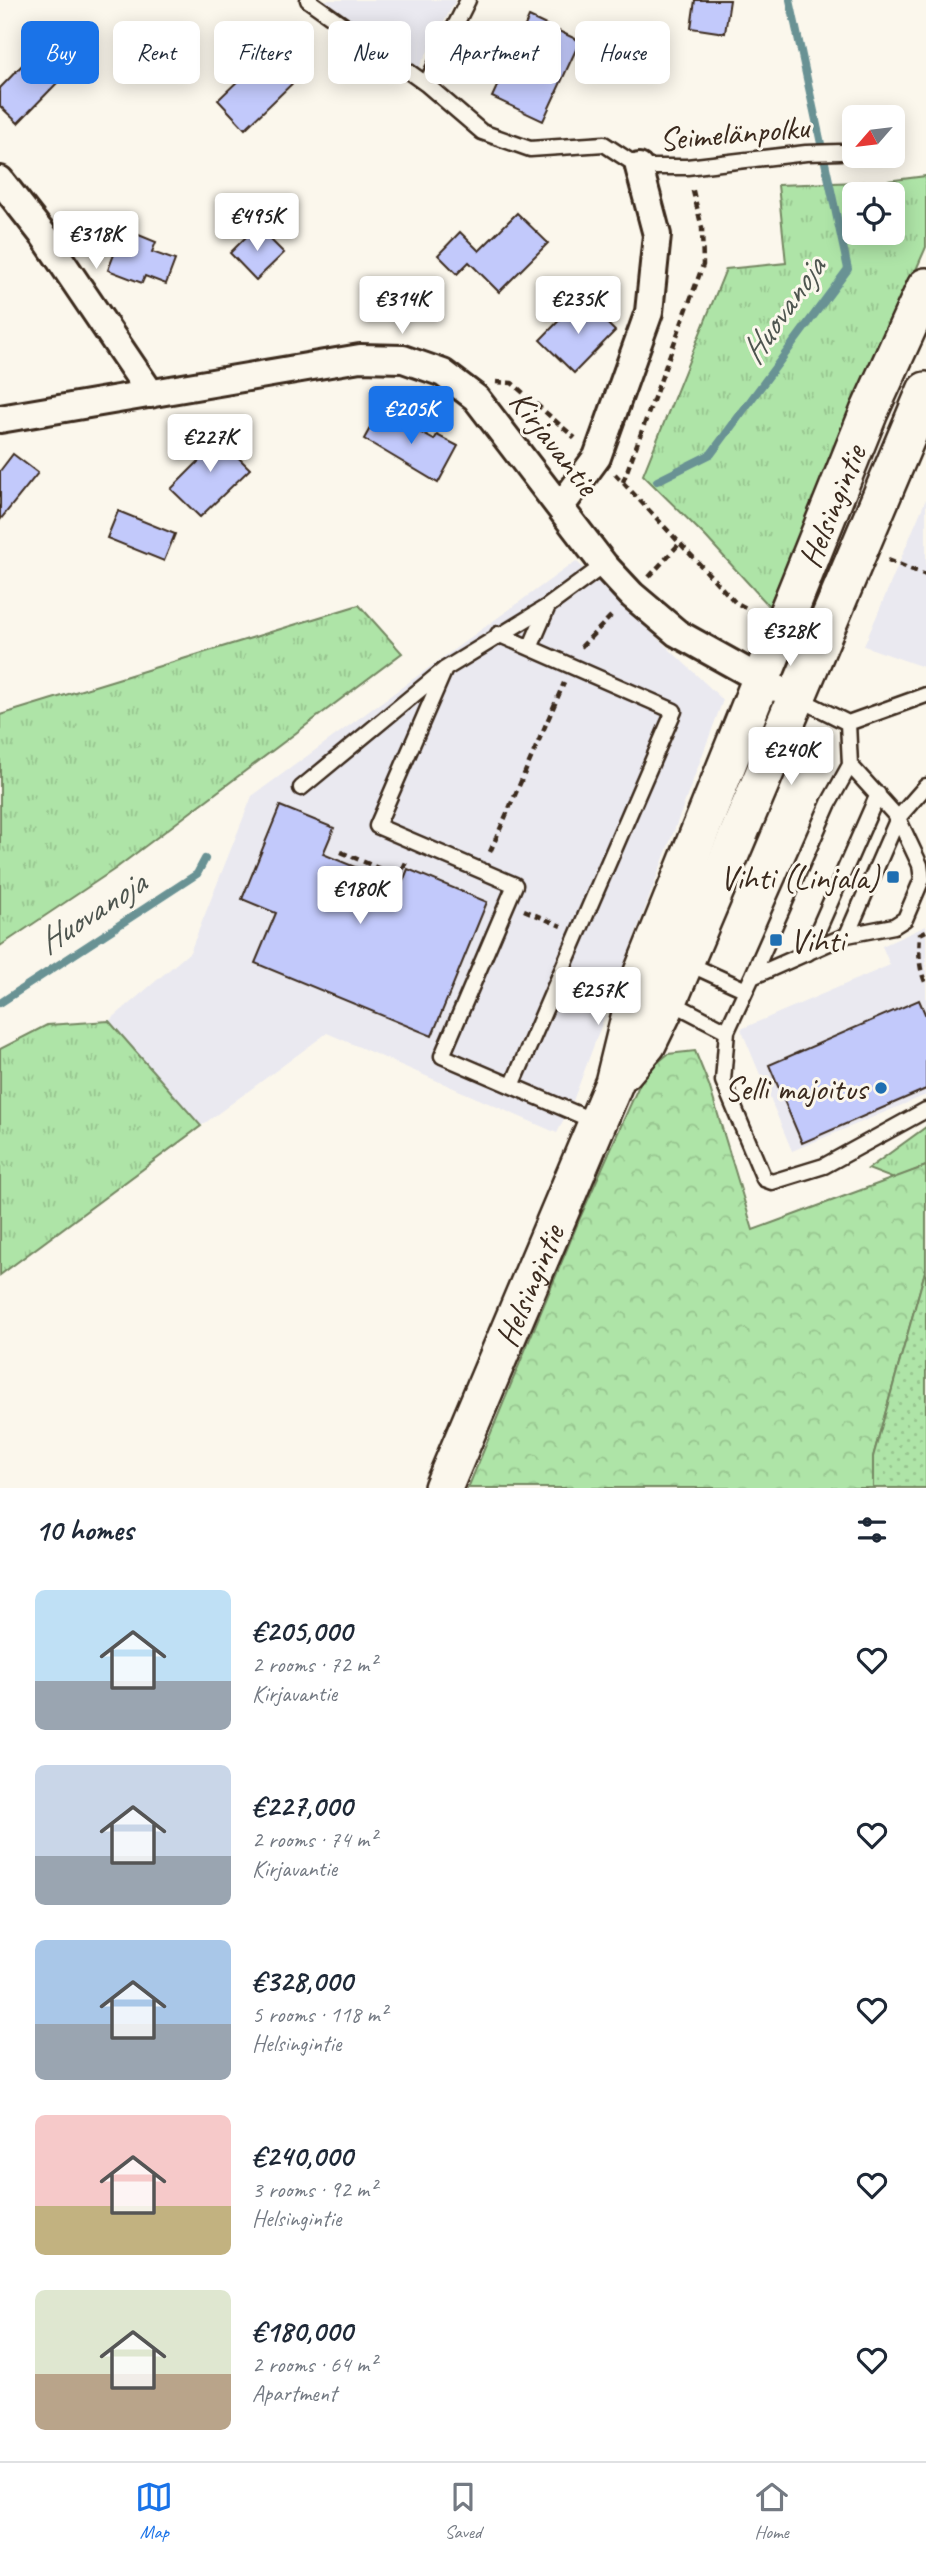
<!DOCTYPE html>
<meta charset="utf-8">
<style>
:root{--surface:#fff;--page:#f2f2f3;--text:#1f2937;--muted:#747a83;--line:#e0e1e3;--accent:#1a73e8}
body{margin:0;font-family:Caveat,sans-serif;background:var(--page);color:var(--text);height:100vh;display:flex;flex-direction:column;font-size:26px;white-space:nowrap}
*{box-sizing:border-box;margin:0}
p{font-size:23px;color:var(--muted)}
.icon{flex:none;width:38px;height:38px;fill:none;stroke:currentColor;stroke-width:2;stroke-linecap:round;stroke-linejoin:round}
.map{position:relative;height:1488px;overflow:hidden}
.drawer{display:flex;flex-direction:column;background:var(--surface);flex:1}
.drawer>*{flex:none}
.top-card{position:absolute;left:21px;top:21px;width:886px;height:63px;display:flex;gap:14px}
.needle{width:46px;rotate:242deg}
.controls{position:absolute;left:842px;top:105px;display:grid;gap:14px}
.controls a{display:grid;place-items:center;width:63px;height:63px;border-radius:10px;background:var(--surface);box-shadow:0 4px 18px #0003;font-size:35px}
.price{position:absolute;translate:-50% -60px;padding:0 16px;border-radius:7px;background:#fff;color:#222;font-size:23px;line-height:46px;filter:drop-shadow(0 2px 4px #0008)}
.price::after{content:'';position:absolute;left:50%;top:42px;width:21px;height:16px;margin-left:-10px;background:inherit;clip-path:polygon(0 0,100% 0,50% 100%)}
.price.selected{background:var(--accent);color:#fff}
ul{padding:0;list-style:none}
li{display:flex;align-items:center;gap:21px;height:175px;padding:0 35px}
li span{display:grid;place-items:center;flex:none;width:196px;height:140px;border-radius:10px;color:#555}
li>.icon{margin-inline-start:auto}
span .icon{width:84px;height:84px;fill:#fffc;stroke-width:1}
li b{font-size:30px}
h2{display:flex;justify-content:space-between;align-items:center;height:84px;padding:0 35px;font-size:30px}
.chip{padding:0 24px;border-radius:10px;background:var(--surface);box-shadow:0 4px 18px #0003;font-size:24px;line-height:63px}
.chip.selected{background:var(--accent);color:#fff}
.dock{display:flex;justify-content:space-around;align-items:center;height:98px;border-top:2px solid var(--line);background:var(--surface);font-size:19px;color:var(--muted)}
.dock a{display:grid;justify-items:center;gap:4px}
.dock .selected{color:var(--accent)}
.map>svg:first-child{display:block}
.built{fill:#eae9f0}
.grass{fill:url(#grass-tufts);stroke:#748762;stroke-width:2;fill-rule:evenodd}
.forest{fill:url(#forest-crowns);stroke:#748762;stroke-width:2}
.garden{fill:url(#garden-dots);stroke:#748762;stroke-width:2}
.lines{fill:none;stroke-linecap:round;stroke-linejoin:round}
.stream{stroke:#699294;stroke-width:8}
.building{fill:#c2c9fb;stroke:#3b2a1e;stroke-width:2}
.lane-casing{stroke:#3b2a1e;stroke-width:19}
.street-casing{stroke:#3b2a1e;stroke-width:32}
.secondary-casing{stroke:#3b2a1e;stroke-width:42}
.path{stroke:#3b2a1e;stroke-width:4.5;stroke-dasharray:7 5;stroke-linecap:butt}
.lane{stroke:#fbf7ec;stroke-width:14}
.street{stroke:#fbf7ec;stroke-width:26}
.secondary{stroke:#fbf7ec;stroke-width:37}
.poi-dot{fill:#1f6fb2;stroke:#fbf7ec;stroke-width:2.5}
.labels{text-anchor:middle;stroke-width:6;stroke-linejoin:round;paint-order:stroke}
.street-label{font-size:33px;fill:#3b2a1e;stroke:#fbf7ec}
.poi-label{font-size:33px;fill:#3b2a1e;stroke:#fbf7ec;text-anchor:end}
.water-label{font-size:35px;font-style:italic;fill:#4e554f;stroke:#fbf7ec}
</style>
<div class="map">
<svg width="926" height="1488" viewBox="0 0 926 1488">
<defs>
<pattern id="grass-tufts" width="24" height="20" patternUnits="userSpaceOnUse" patternTransform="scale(1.75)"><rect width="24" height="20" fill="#aee4a7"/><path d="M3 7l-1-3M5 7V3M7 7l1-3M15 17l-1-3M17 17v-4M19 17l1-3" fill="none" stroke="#97c48f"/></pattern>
<pattern id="forest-crowns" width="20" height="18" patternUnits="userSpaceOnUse" patternTransform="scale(1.75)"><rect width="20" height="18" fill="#aee4a7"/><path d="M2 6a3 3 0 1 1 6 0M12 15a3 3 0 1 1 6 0" fill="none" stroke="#97c48f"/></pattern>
<pattern id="garden-dots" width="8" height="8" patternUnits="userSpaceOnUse" patternTransform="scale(1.75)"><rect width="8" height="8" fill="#aee4a7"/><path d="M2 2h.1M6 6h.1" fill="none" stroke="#97c48f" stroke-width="1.8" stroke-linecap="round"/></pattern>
</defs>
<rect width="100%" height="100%" fill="#fbf7ec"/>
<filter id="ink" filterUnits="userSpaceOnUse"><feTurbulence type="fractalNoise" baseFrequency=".0143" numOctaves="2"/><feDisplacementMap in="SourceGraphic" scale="14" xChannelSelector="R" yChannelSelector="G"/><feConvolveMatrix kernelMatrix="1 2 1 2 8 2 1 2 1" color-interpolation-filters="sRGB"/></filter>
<g filter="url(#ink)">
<path class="built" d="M322 0H456L418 69Z
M926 499V668L864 646Z
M576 561 723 700 573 1101 557 1133 327 1033 201 1126 109 1021 190 952 252 796Z
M926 926V1095L792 1151 741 1029 890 965 882 946Z"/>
<path class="grass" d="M926 176V247L769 606 705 536 643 475 726 269 786 263 778 185 887 181ZM854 194H892V233H854Z
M359 605 402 653 115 869 0 946V715Z
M109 1021 201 1126 0 1275V1049L47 1025Z
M926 1127V1166L894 1179 868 1169Z"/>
<path class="forest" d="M695 1051 709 1085 753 1230 926 1166V1268L873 1457V1488H468L579 1220 644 1074 668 1054Z"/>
<path class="garden" d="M926 1268V1488H873V1457Z"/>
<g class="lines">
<path class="stream" d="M657 481 711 454 848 269 790 0
M0 1003 197 874 205 859"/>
</g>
<path class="building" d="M695 0H730L725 33 691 28Z
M529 17 580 41 543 121 492 97Z
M165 36 186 56 169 73 149 52Z
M273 47 301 75 245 129 218 100Z
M31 56 58 82 18 123 0 106V88Z
M517 213 548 243 499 292 469 262 457 274 438 255 460 232 479 251Z
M257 226 284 253 256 280 230 253Z
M124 229 156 242 152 252 175 260 166 284 145 276 142 283 108 270Z
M581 298 615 331 574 373 540 340Z
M380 410 434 440 437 435 458 446 438 483 364 439Z
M197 417 250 469 200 517 171 489 207 453Z
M13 454 38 473 0 520V471Z
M118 511 175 534 164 561 107 538Z
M280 806 334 828 323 854 401 886 408 869 487 902 432 1036 255 963 276 913 242 899Z
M919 1000 926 1016V1089L802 1143 769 1065Z"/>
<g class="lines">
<defs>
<path id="lane" d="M308 0 426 84 482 132 530 149 604 144 639 167H687L806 153 841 152
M426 84 468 0
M498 634 674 711 512 1086
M530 648 548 606
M445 669 377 826 515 885 442 1056 596 1122
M798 698 848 723 926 695
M848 723 850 765 898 818 847 935 752 977 727 1031 723 1081 764 1179 772 1182 824 1166 926 1110
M301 788 445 669 548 606 604 565
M847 935 894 926 905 919 922 879 920 865 898 818 926 786
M808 953 878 794
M687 963 746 990
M752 977 829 803 850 765
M669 1001 727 1031"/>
<path id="street" d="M0 180 44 236 151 394
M0 419 360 358 403 359 443 373 476 398 604 565 632 595 677 633 776 688
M561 506 597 457 649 312 657 235 639 167"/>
<g id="secondary">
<path d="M624 1071 647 1044 668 1001 926 391"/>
<path id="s1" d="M443 1488 614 1083 638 985 869 412 926 287"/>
</g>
</defs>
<use href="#lane" class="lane-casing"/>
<use href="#street" class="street-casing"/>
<use href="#secondary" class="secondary-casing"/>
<path class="path" d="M496 382 512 383 575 438
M615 474 735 602 755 613
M623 482 703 265 702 228 692 187
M888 560 926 575
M649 577 679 544
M581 647 614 613
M341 852 399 877 407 860
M490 852 564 683
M524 910 561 926
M926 931 920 934C919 952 918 967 926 984"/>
<use href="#lane" class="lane"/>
<use href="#street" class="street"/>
<use href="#secondary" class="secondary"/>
</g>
</g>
<g class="poi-dot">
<rect x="886" y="870" width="14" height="14" rx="3.5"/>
<rect x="769" y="933" width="14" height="14" rx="3.5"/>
<circle cx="881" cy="1088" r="7"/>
</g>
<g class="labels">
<g class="street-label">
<text transform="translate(734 132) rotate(-5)" y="12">Seimelänpolku</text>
<text transform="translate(555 442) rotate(52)" y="12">Kirjavantie</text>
<text dy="12" stroke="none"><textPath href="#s1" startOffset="1057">Helsingintie</textPath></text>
<text dy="12" stroke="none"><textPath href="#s1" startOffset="220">Helsingintie</textPath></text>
</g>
<g class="poi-label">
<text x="879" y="889">Vihti (Linjala)</text>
<text x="790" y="952" text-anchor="start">Vihti</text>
<text x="867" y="1100">Selli majoitus</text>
</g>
<g class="water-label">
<text transform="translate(782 310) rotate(-55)" y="12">Huovanoja</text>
<text transform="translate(91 912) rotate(-33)" y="12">Huovanoja</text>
</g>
</g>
</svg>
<div class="controls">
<a><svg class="needle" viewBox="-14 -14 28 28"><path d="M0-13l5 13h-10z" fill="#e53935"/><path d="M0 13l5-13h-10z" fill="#747a83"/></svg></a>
<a><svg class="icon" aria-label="locate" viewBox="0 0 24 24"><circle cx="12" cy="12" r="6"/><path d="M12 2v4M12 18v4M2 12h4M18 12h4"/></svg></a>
</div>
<b class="price" style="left:257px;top:253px">€495K</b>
<b class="price" style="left:96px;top:271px">€318K</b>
<b class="price" style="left:402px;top:336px">€314K</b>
<b class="price" style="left:578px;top:336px">€235K</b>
<b class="price selected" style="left:411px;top:446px">€205K</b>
<b class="price" style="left:210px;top:474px">€227K</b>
<b class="price" style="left:790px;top:668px">€328K</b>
<b class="price" style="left:791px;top:787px">€240K</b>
<b class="price" style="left:360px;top:926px">€180K</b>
<b class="price" style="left:598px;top:1027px">€257K</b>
<div class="top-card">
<a class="chip selected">Buy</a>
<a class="chip">Rent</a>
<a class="chip">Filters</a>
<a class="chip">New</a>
<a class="chip">Apartment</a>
<a class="chip">House</a>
</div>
</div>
<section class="drawer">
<h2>10 homes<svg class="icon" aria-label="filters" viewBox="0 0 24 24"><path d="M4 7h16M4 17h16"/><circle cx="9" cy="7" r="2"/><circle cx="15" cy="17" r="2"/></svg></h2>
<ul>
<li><span style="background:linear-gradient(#bfe0f5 65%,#9aa5b1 0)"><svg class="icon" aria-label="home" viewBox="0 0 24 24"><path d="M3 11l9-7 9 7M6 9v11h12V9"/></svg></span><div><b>€205,000</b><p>2 rooms · 72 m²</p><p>Kirjavantie</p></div><svg class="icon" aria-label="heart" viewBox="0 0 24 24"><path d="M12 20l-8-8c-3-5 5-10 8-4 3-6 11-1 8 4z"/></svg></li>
<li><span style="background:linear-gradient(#c9d6e8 65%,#9aa5b1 0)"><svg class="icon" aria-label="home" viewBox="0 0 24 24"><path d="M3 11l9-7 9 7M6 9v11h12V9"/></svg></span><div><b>€227,000</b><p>2 rooms · 74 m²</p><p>Kirjavantie</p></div><svg class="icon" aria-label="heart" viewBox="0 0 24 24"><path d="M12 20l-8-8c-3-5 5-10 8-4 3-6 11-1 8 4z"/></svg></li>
<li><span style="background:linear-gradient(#a9c7e8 60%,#9aa5b1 0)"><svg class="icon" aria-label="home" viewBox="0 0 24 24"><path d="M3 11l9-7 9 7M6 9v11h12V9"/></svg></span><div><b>€328,000</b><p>5 rooms · 118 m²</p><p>Helsingintie</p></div><svg class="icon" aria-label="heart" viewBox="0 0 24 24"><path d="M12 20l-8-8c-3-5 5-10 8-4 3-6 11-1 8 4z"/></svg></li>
<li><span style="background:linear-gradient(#f6c9c9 65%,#c2b280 0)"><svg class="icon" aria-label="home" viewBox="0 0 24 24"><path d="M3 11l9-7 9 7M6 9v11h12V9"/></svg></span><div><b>€240,000</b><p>3 rooms · 92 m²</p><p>Helsingintie</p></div><svg class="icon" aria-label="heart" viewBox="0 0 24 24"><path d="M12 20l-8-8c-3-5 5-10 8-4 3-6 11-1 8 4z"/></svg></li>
<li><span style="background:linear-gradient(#dfe7d0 60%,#b9a48a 0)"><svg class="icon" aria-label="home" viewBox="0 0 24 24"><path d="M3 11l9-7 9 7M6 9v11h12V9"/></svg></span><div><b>€180,000</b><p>2 rooms · 64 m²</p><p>Apartment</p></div><svg class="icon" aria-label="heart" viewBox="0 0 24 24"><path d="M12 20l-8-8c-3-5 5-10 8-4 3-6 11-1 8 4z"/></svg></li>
</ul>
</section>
<nav class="dock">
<a class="selected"><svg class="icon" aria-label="map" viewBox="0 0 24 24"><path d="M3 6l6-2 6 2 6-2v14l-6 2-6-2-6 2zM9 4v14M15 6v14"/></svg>Map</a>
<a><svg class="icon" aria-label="saved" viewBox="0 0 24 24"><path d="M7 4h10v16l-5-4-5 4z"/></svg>Saved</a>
<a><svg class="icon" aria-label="home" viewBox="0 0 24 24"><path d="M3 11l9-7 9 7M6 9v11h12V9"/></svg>Home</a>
</nav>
